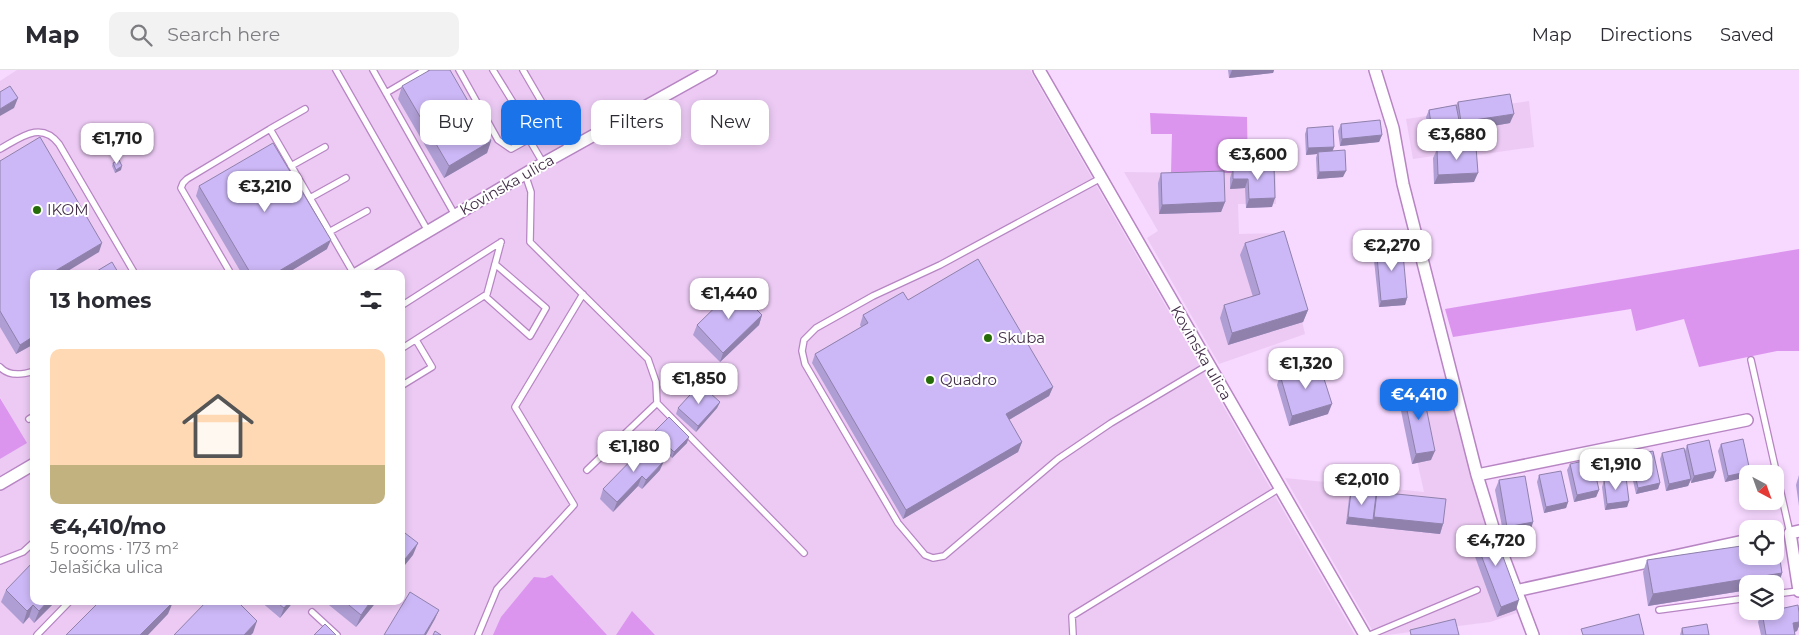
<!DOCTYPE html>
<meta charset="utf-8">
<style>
:root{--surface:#fff;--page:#f2f2f3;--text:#2b2b33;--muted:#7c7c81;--line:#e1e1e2;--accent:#1a73e8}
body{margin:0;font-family:Montserrat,sans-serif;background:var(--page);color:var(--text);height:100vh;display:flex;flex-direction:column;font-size:19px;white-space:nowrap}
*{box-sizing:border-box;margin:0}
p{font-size:16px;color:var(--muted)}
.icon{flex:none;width:28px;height:28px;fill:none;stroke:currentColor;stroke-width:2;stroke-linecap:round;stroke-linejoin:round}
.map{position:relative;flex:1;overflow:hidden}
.panel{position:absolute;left:30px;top:200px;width:375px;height:335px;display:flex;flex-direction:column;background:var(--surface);border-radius:10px;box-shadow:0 2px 8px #0003}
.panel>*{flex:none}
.hud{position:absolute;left:420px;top:30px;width:475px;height:45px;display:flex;gap:10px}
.needle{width:32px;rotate:139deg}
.tools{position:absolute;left:1739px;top:395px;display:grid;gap:10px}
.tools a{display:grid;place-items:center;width:45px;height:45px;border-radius:10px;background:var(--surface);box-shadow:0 2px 8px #0003;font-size:25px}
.price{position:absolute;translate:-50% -42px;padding:0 11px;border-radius:10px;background:#fff;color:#222;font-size:16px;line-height:32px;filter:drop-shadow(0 1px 2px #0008)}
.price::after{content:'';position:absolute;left:50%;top:30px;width:15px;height:11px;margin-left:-8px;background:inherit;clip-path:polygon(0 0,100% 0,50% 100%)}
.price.selected{background:var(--accent);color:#fff}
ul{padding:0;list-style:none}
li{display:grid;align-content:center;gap:10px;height:265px;padding:0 20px}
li+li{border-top:1px solid var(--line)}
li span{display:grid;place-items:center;height:155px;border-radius:10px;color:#555}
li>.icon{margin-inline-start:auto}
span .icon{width:90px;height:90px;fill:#fffc;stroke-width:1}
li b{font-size:21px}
h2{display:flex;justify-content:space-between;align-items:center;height:60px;padding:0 20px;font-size:21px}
.chip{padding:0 18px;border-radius:10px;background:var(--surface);box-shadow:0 2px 8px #0003;font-size:18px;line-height:45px}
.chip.selected{background:var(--accent);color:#fff}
header{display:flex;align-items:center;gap:30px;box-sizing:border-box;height:70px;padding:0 25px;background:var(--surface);border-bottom:1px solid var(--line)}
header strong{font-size:24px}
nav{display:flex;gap:28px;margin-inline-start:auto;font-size:18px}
.search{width:350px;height:45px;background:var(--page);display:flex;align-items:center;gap:12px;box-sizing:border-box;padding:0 18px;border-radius:10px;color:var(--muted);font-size:19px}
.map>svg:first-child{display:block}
.built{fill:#eccaf4;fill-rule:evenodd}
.green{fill:#dc95ef}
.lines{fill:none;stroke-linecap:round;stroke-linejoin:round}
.service-casing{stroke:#b785c3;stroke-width:8}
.minor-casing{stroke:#b785c3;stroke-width:14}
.service{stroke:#fff;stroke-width:5.5}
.minor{stroke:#fff;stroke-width:11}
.wall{fill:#af9ed4}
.shaded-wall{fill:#8f81ac}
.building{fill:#ccb8f6;stroke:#8f81ac}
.poi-dot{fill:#266d0a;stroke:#fff;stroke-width:2}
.labels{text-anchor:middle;stroke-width:4;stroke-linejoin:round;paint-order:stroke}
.street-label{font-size:15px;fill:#432f48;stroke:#fff}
.poi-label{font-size:15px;fill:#432f48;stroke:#fff;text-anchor:start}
</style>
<header>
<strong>Map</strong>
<div class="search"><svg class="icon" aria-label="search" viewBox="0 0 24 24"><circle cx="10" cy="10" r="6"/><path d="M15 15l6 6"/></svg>Search here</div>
<nav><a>Map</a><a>Directions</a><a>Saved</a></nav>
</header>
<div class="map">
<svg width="1799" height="565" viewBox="0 0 1799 565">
<rect width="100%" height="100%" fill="#f7d8ff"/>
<path class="built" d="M17 0H1030L1355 565H0V389L26 373 0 327V11ZM34 204H401V531H34Z
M1529 31 1534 77 1477 85 1475 80 1413 89 1406 49Z
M1124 102 1276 104V134H1238L1239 164 1282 163 1305 264 1219 294 1147 168 1158 161Z
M1447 309 1520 542 1490 552 1387 565H1375L1285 408 1424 422 1401 318Z"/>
<path class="green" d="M1150 43 1247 47 1248 103H1171L1172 64H1151Z
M1799 179V281H1777L1699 297 1684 249 1636 261 1631 239 1453 267 1445 239Z
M0 328 27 373 0 389Z
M552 505 607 565H493L501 547 534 507 545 508Z
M632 541 655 565H616Z"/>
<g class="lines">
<defs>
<path id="service" d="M336 0 428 161
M373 0 455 145
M459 0 498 70 511 79 529 69 532 63 493 0
M523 0 569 79
M386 23 425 0
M305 39 270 59 354 204
M529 69 543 93
M0 79C20 68 41 50 59 74L135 204
M291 96 325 77
M525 104 531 122 530 172 648 289 656 312 657 333 587 400
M1101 108 940 195 873 226 816 258 804 270 802 281 805 294 898 453 925 485 933 488 944 486 1058 389 1111 353 1208 295
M310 128 346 108
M329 162 367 141
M231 204 181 118 183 113 187 109 270 59
M485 226 530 266 546 238 495 194
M401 236 501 172
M401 279 487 224 501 172
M1751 290 1790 463
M0 297C9 307 22 305 34 301
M401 316 432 297 416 270
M657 333 804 483
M29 349 34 346
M0 491 23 482 34 472
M1775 524 1799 521
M1659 540 1748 528
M312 542 337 565
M37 565 70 531
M478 565 497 519 574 435 515 337 583 224
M1073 565 1072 546 1280 418
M1370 565 1477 520"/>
<path id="minor" d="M1039 0 1365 565
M1375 0 1393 58 1403 114 1477 405 1496 467 1533 565
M356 204 535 98 711 0
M1477 405 1747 350
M0 414 34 394
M1799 461 1790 463 1799 521
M1515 521 1748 470"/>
</defs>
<use href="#service" class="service-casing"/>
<use href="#minor" class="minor-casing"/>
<use href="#service" class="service"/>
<use href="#minor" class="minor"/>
</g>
<path class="wall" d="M1228 0H1274L1273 3 1229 8Z
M402 16 491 71 487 83 444 108 398 29Z
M1458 32 1510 53 1430 67 1426 47 1429 40 1456 35Z
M1341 54 1382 65 1379 72 1340 76 1338 61Z
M1307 58 1334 77 1332 81 1343 107 1317 109 1316 88 1317 84 1306 85 1305 64Z
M1437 79 1474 112 1434 114 1433 88Z
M0 91 99 182 34 204V274L16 284 0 257Z
M113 93 121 100 115 103 112 96Z
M1274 96 1272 137 1246 138 1245 118 1230 119V108L1233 98Z
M1161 103 1225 132 1221 142 1159 144 1158 113Z
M199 116 327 179 286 204H242L196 126Z
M1245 173 1308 240 1303 252 1228 275 1220 248 1224 235 1253 227 1240 185Z
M1376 175 1407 228 1405 235 1379 237 1373 181Z
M908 230 1053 317 1049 326 1009 350 1022 372 1018 382 903 449 812 293 815 284 861 257 860 255 863 245Z
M762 245 759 255 720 292 693 265 697 255Z
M1280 305 1328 344 1289 356 1277 315Z
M1403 321 1431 390 1412 394 1399 331Z
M720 332 717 338 696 362 676 344 678 338Z
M654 362 687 373 672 388 652 368Z
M1721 374 1750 401 1749 404H1748L1747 407 1725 412 1718 381Z
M1687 375 1713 408 1691 413V410L1688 416 1666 421 1660 389 1662 383 1685 381Z
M1631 386 1660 413 1658 419 1636 424 1629 393Z
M1570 394 1599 420 1596 427 1574 432 1567 400Z
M660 400 642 419 638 416 613 442 600 429 603 419Z
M1539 405 1568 432 1566 438 1544 443 1537 412Z
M1799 405V436L1796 415Z
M1499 410 1533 452 1530 462 1504 467 1495 420Z
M1604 410 1629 431 1627 437 1605 440 1602 417Z
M1351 422 1376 425 1377 422 1443 454 1440 464 1346 454 1349 428Z
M1473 464 1516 540 1497 547 1470 473Z
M1775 470H1777L1782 503 1778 516H1775V514H1748V520L1648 536 1643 502 1647 490 1748 475V486H1775Z
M6 520 34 531H56L34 553 29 547 23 554 1 532Z
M260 531H294L280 548Z
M324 531H377L356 557Z
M1762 542 1799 543V556L1797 561 1795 562V565H1761L1758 552Z
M1682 558 1709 565H1680Z"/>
<path class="shaded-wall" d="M1232 0H1274L1273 3 1229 8Z
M18 28 14 38 0 46V39Z
M1514 44 1510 53 1430 67 1432 60 1460 55 1461 52Z
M1382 65 1379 72 1340 76 1342 69Z
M491 71 487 83 444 108 449 96Z
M1334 77 1332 83 1318 82 1317 84 1306 85 1308 78Z
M122 96 121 100 115 103 116 100Z
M1346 101 1343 107 1317 109 1319 102Z
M1478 103 1474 112 1434 114 1438 105Z
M1233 109H1248L1245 118 1230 119Z
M1275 128 1272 137 1246 138 1249 129Z
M1225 132 1221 142 1159 144 1162 135Z
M331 170 327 179 286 204H274Z
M102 173 99 182 63 204H50Z
M1407 228 1405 235 1379 237 1381 231Z
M1308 240 1303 252 1228 275 1232 263Z
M762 245 759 255 720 292 723 283Z
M34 266V274L16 284 20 275Z
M1053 317 1049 326 1002 354 1006 344Z
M720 332 717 338 696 362 698 356Z
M1332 334 1328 344 1289 356 1292 346Z
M689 367 687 373 672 388 674 382Z
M1022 372 1018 382 903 449 906 440Z
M1435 381 1431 390 1412 394 1416 384Z
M664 391 660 400 642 419 646 410Z
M1716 401 1713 408 1691 413 1694 406Z
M1750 401 1749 404H1748L1747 407 1725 412 1728 406Z
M642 406 638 416 613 442 617 432Z
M1691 409 1688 416 1666 421 1669 414Z
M1660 413 1658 419 1636 424 1638 418Z
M1599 420 1596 427 1574 432 1577 425Z
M1629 431 1627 437 1605 440 1607 434Z
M1568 432 1566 438 1544 443 1546 437Z
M1348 447 1373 450 1374 447 1443 454 1440 464 1346 454Z
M1533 452 1530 462 1504 467 1507 457Z
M418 473 413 485 401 500V494Z
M1782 503 1778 516H1775V514H1748V520L1648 536 1653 524Z
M1519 530 1516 540 1497 547 1501 537Z
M48 531H56L34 553 39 541Z
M290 531H294L280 548 284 538Z
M371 531H377L356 557 361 545Z
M173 532 168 544 148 565H140Z
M33 535 29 547 23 554 27 541Z
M439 540 435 549 426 565H424Z
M257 551 253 563 251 565H244Z
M1799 552V556L1797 561 1790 563 1793 553Z"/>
<path class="building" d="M430 0H450L491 71 449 96 402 16Z
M10 16 18 28 0 39V22Z
M1510 24 1514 44 1461 52 1458 32Z
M1456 35 1460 55 1432 60 1429 40Z
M1380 50 1382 65 1342 69 1341 54Z
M1333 56 1334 77 1308 78 1307 58Z
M40 67 102 173 50 204H34V213L33 214 34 216V266L20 275 0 241V91Z
M273 73 331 170 274 204H251L199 116Z
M1476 77 1478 103 1438 105 1437 79Z
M1345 80 1346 101 1319 102 1318 82Z
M119 90 122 96 116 100 113 93Z
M1274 96 1275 128 1249 129 1248 109H1233V98Z
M1224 101 1225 132 1162 135 1161 103Z
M1284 161 1308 240 1232 263 1224 235 1260 224 1245 173Z
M1402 172 1407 228 1381 231 1376 175Z
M978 189 1053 317 1006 344 1022 372 906 440 815 284 868 253 863 245 903 222 908 230Z
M112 192 119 204H92Z
M735 218 762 245 723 283 697 255Z
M1319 293 1332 334 1292 346 1280 305Z
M700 314 720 332 698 356 678 338Z
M1422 317 1435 381 1416 384 1403 321Z
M669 347 689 367 674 382 654 362Z
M1743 369 1750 401 1728 406 1721 374Z
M1709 370 1716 401 1694 406 1687 375Z
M647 374 664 391 646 410 642 406 617 432 603 419Z
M1684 378 1691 409 1669 414 1662 383Z
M1653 381 1660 413 1638 418 1631 386Z
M1592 389 1599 420 1577 425 1570 394Z
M1561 401 1568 432 1546 437 1539 405Z
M1525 406 1533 452 1507 457 1499 410Z
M1626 407 1629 431 1607 434 1604 410Z
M1351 422 1376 425 1373 450 1348 447Z
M1377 422 1446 429 1443 454 1374 447Z
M1492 457 1519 530 1501 537 1473 464Z
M401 460 418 473 401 494Z
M1775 470H1777L1782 503 1653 524 1647 490 1748 475V486H1775Z
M34 491V531H48L39 541 33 535 27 541 6 520Z
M410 522 439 540 424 565H384Z
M100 531H172L173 532 140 565H66Z
M207 531H237L257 551 244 565H174Z
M275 531H290L284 538Z
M344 531H371L361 545Z
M1798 535 1799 543V552L1793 553 1795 565H1766L1762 542 1775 541V540Z
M1639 544 1644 565H1583L1581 559Z
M1455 549 1459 565H1411L1410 560Z
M325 554 336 565H314Z
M1707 554 1709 565H1683L1682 558Z
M435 561 441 565H433Z"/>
<g class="poi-dot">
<circle cx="37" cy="140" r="5"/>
<circle cx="988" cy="268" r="5"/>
<circle cx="930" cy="310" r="5"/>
</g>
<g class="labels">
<g class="street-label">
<text transform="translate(507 115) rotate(-30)" y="5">Kovinska ulica</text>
<text transform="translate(1201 283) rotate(60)" y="5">Kovinska ulica</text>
</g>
<g class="poi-label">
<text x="47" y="145">IKOM</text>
<text x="998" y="273">Skuba</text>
<text x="940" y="315">Quadro</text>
</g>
</g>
</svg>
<div class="tools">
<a><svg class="needle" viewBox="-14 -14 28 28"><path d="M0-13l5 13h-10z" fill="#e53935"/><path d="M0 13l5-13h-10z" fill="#7c7c81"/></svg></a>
<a><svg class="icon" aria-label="locate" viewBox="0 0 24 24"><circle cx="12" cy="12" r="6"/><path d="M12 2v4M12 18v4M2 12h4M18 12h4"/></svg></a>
<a><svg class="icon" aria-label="layers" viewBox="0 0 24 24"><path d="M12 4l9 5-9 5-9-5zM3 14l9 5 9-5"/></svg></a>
</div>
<b class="price" style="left:1457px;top:91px">€3,680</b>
<b class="price" style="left:117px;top:95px">€1,710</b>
<b class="price" style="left:1258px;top:111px">€3,600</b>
<b class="price" style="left:265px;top:143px">€3,210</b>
<b class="price" style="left:1392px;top:202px">€2,270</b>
<b class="price" style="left:729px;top:250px">€1,440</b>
<b class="price" style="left:1306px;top:320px">€1,320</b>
<b class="price" style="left:699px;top:335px">€1,850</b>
<b class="price selected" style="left:1419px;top:351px">€4,410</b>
<b class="price" style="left:634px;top:403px">€1,180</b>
<b class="price" style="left:1616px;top:421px">€1,910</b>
<b class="price" style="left:1362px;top:436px">€2,010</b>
<b class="price" style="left:1496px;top:497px">€4,720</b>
<div class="hud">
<a class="chip">Buy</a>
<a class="chip selected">Rent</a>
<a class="chip">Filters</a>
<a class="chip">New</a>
</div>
<section class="panel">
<h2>13 homes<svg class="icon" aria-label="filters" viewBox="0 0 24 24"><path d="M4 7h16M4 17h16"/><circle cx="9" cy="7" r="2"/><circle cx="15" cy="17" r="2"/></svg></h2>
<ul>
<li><span style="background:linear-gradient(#ffd9b3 75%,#c2b280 0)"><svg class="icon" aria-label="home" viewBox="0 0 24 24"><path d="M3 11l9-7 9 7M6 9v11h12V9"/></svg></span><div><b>€4,410/mo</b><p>5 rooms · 173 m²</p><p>Jelašićka ulica</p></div></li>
</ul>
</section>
</div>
